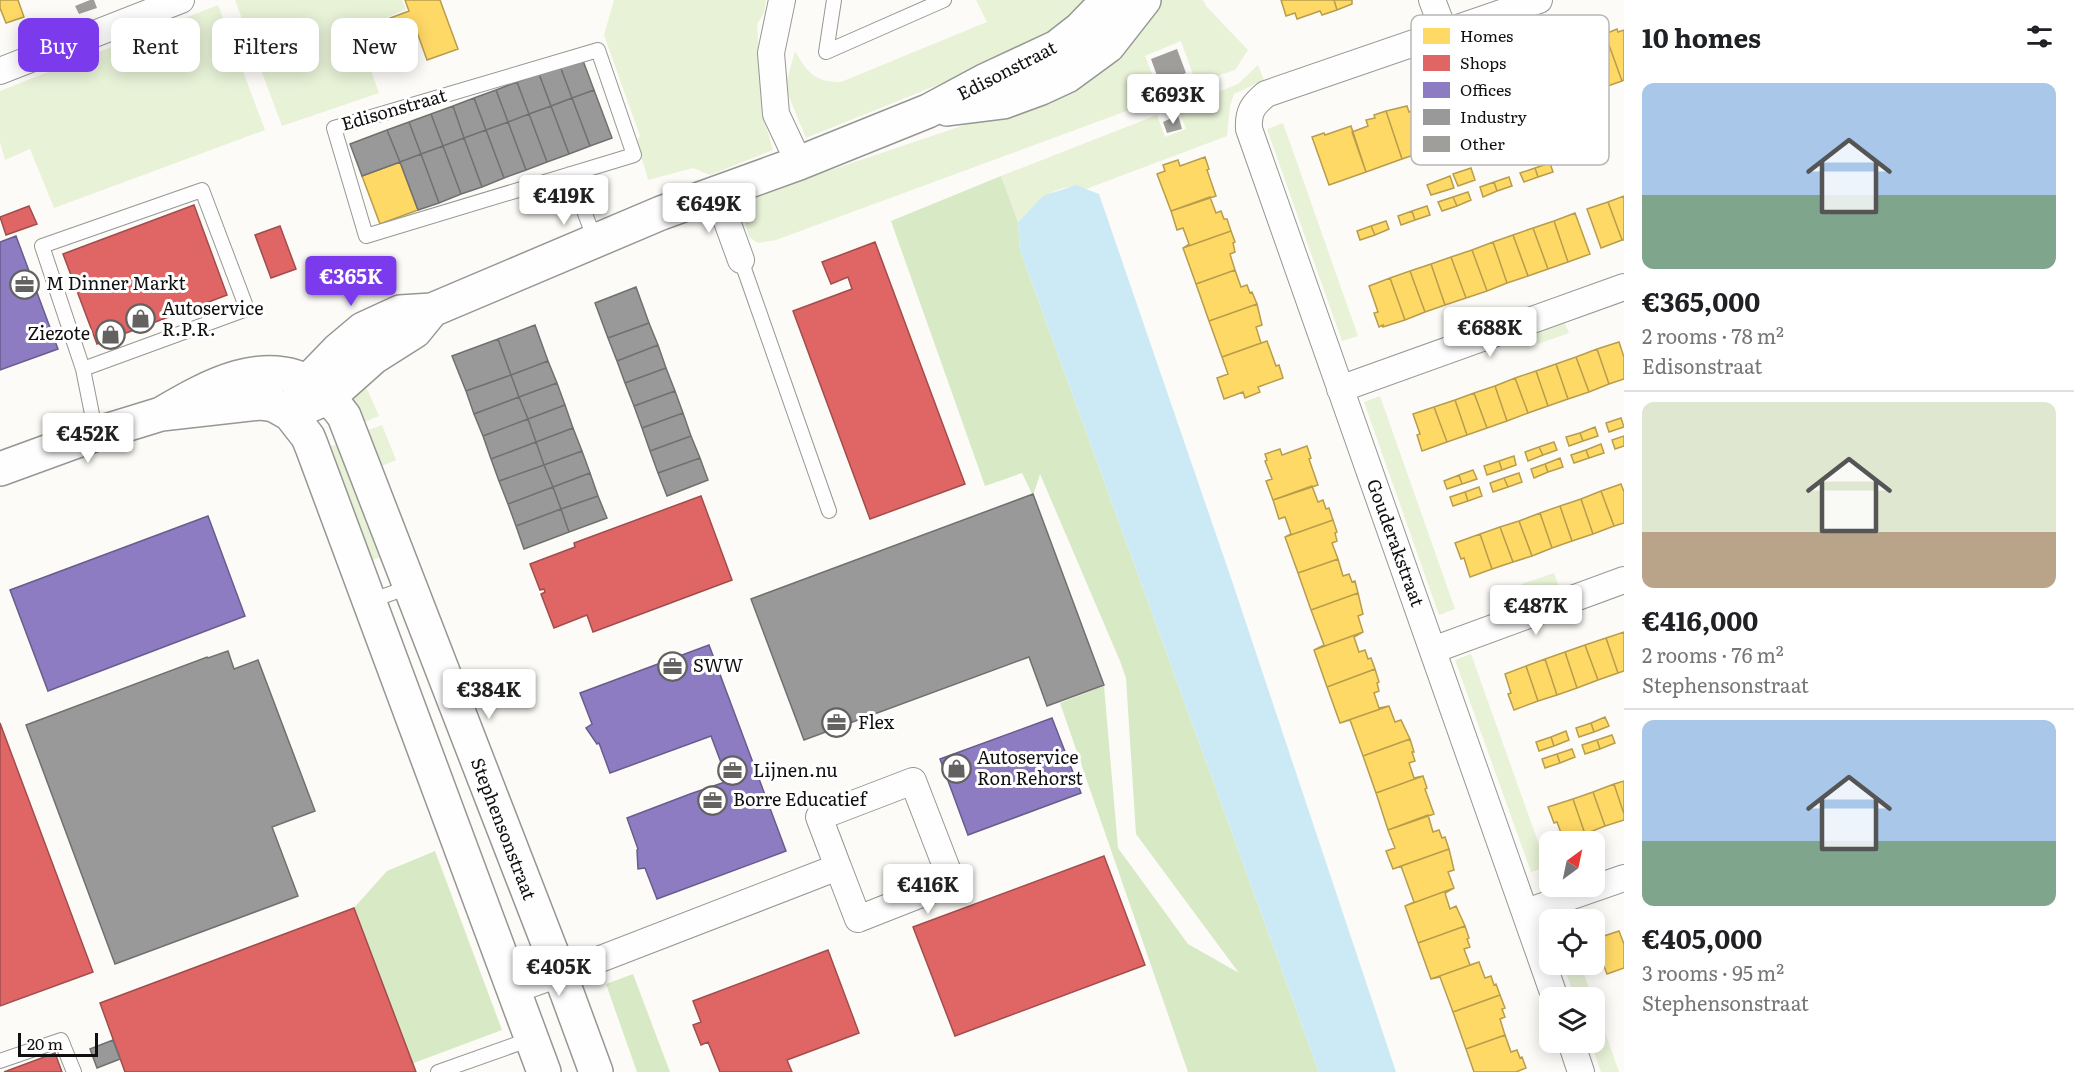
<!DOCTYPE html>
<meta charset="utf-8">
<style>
:root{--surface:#fff;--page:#f2f2f2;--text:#202124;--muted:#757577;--line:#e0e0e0;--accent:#7c3aed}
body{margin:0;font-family:Literata,serif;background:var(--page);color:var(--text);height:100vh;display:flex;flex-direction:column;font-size:22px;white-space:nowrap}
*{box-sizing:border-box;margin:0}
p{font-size:20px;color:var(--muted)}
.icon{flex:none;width:33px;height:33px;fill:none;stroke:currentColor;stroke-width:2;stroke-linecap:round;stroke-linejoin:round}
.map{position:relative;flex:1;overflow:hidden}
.panel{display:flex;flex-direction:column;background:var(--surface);width:450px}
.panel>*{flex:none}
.banner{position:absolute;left:18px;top:18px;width:570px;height:54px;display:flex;gap:12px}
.needle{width:39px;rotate:33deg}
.tools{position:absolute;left:1539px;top:831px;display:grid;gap:12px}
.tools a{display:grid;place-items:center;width:66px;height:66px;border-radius:12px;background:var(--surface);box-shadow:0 3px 15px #0003;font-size:30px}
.scale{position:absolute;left:18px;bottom:15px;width:80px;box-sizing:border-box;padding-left:6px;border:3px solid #101010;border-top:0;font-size:16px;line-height:21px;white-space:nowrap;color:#101010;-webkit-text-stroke:4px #fff;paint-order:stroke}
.price{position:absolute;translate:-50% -51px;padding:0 14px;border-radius:6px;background:#fff;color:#222;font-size:20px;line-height:39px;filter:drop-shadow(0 2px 3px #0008)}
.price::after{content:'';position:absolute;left:50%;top:36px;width:18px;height:14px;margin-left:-9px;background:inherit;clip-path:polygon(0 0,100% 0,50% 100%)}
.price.selected{background:var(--accent);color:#fff}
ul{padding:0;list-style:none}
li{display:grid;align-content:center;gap:12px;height:318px;padding:0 18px}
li+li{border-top:2px solid var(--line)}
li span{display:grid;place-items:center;height:186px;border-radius:12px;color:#555}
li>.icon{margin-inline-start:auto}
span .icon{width:108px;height:108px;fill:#fffc;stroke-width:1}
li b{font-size:26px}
h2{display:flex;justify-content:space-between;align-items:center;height:72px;padding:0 18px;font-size:26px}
.tag{padding:0 21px;border-radius:12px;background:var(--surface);box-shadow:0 3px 15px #0003;font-size:21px;line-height:54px}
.tag.selected{background:var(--accent);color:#fff}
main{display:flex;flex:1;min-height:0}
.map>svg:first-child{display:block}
.green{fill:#e7f2d7}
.forest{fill:#d8e9c5}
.water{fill:#cceaf6}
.homes{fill:#ffd966;stroke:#b79d4c;stroke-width:1.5}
.shops{fill:#e06666;stroke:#a24c4c;stroke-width:1.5}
.offices{fill:#8e7cc3;stroke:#685c8d;stroke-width:1.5}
.industry{fill:#999;stroke:#707070;stroke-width:1.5}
.building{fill:#a09e9b}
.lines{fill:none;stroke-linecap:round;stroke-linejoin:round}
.service-casing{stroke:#969694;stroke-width:16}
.minor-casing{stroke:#969694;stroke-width:28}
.tertiary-casing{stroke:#969694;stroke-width:36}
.service{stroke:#fffefe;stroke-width:14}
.minor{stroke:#fffefe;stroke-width:26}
.tertiary{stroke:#fffefe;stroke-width:33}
.labels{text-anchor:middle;stroke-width:6;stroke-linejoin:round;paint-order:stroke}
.street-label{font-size:18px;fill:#101010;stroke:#fff}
.poi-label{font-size:18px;fill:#101010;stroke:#fff;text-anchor:start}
.key{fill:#fff;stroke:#b7b7b7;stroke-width:1.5}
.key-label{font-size:16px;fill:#101010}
</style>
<main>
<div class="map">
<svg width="1624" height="1072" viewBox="0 0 1624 1072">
<rect width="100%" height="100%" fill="#fcfbf7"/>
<path class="green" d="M235 0H402L406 9 357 31 379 93 282 126Z
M614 0H766L764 13 757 24 762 112 773 150 710 175 693 168 648 180 637 141 640 136 604 35Z
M976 0H1086L1064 22 1022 51 806 138 785 87 795 51C808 73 814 82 841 82L987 22Z
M1153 0H1203L1206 6 1248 50 1235 70 1196 83 1181 41 1145 56 1158 89 1186 79 1189 88 776 240 758 243 749 237 742 213 748 198 1009 110Z
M218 5 265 130 54 208 30 149 5 160 0 142V91Z
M1258 65 1264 80 1234 94 1230 106 1227 136 1086 189C1058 179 1035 204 1018 222L1001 176 1157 115 1165 137 1186 129 1178 108 1238 84Z
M1283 123 1358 336 1342 341 1267 129Z
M1563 319 1569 333 1538 344 1532 330Z
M361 381 368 391 379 416 357 425C351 409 352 396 361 381Z
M1380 396 1455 609 1439 615 1364 402Z
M382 425 396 460 374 469 360 433Z
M344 441 386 555 373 560 361 547 324 449Z
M1554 573 1559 587 1527 598 1522 584Z
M1471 654 1547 867 1531 872 1455 660Z
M1563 965H1581L1592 997H1575Z
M1595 1003 1619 1072H1601L1591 1043 1594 1042Z"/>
<path class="forest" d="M1001 176 1018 222 1020 250 1319 1072H1188L1060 703 1104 686 1118 848 1188 944 1239 973 1136 834 1126 678 1120 661 1040 474 1033 496 1022 473 985 486 891 221Z
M435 851 502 1030 411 1064 352 910 387 871Z
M633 974 670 1072H637L606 984Z"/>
<path class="water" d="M1076 185 1099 194 1231 578 1396 1072H1319L1020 250 1018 222 1043 196Z"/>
<path class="homes" d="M0 0H18L24 17 6 23 0 8Z
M405 0H440L458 49 427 60 417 32 393 41 385 20 409 11Z
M1281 0H1334L1337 10 1322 15 1320 11 1297 19 1295 13 1286 16Z
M1334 0H1352V4L1337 10Z
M1617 29 1618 32 1624 30V80L1622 81 1605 34Z
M1605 34 1622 81 1585 94 1569 47 1590 42 1592 48 1607 42Z
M1407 106 1409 112 1425 106 1439 146 1402 159 1386 111Z
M1386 111 1402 159 1366 172 1352 132 1368 126 1366 120 1375 118 1374 115Z
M1351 126 1366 172 1329 185 1312 137 1324 133 1325 135Z
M1205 157 1209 169 1207 170 1216 196 1171 211 1157 174 1165 171 1163 165 1178 160 1180 166Z
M400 162 418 210 380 224 362 176Z
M1550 163 1553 172 1538 177 1535 168Z
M1471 168 1475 180 1458 186 1453 174Z
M1535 168 1538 177 1524 182 1520 173Z
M1450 176 1454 188 1431 195 1427 185Z
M1509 177 1512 186 1497 191 1494 182Z
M1494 182 1497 191 1483 197 1480 187Z
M1468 192 1471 200 1457 206 1453 197Z
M1624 196V240H1622L1608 202Z
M1210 197 1216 213 1221 211 1224 219H1227L1231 231 1183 248 1189 244 1183 228 1177 230 1171 211Z
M1453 197 1457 206 1442 211 1438 202Z
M1608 202 1622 240 1601 248 1587 209Z
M1427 206 1430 215 1415 220 1412 211Z
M1412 211 1415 220 1401 225 1398 216Z
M1575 213 1590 254 1568 262 1554 221Z
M1386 221 1389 229 1375 235 1371 226Z
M1554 221 1568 262 1548 269 1533 228Z
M1371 226 1375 235 1360 240 1357 231Z
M1533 228 1548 269 1528 276 1513 235Z
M1231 231 1235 242 1233 243 1235 252 1230 254 1235 270 1196 284 1183 248Z
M1513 235 1528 276 1507 283 1493 242Z
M1493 242 1507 283 1487 291 1472 250Z
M1472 250 1487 291 1466 298 1451 257Z
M1451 257 1466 298 1445 305 1431 264Z
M1431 264 1445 305 1425 312 1410 271Z
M1235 270 1241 287 1247 285 1250 293 1252 292 1257 304 1209 321 1196 284Z
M1410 271 1425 312 1405 320 1390 278Z
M1390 278 1405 320 1383 327V325L1379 327 1374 313 1378 312 1369 286Z
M1257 304 1262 325 1256 327 1261 343 1222 357 1209 321Z
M1267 341 1276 366 1279 365 1283 378 1258 387 1260 392 1245 398 1243 392 1224 399 1217 378 1228 374 1222 357Z
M1619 342 1624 357V379L1609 384 1597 349Z
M1597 349 1609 384 1589 392 1576 357Z
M1576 357 1589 392 1568 399 1556 364Z
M1556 364 1568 399 1548 406 1536 371Z
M1536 371 1548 406 1528 413 1515 378Z
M1515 378 1528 413 1507 421 1495 386Z
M1495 386 1507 421 1487 428 1474 393Z
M1474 393 1487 428 1467 435 1455 400Z
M1455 400 1467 435 1447 442 1434 407Z
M1434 407 1447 442 1422 451 1417 435 1420 434 1413 414Z
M1621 418 1624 427 1609 432 1606 423Z
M1595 427 1598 436 1583 441 1580 433Z
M1580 433 1583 441 1569 446 1566 437Z
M1624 436V446L1615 449 1612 440Z
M1554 442 1557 450 1543 455 1539 447Z
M1601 444 1604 453 1589 458 1586 450Z
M1307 446 1311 458 1309 459 1318 485 1273 500 1266 481 1272 479 1265 461 1267 460 1265 454 1280 449 1282 455Z
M1539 447 1543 455 1528 461 1525 452Z
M1586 450 1589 458 1574 463 1571 455Z
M1514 456 1516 465 1502 470 1499 461Z
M1560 458 1563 467 1548 472 1545 464Z
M1499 461 1502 470 1487 475 1484 466Z
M1545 464 1548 472 1534 478 1531 469Z
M1473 470 1477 479 1462 484 1459 475Z
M1519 473 1522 482 1508 487 1504 478Z
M1459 475 1462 484 1447 489 1444 481Z
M1504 478 1508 487 1493 492 1490 483Z
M1621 484 1624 492V523L1614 526 1601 491Z
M1312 486 1318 502 1323 500 1326 509 1329 508 1333 520 1285 537 1291 534 1285 517 1279 519 1273 500Z
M1479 487 1482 496 1468 501 1465 492Z
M1601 491 1614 526 1593 534 1581 499Z
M1465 492 1468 501 1453 506 1450 497Z
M1581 499 1593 534 1572 541 1560 506Z
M1560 506 1572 541 1552 548 1540 513Z
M1540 513 1552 548 1532 556 1519 521Z
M1333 520 1337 532 1335 533 1337 541 1332 543 1338 559 1298 573 1285 537Z
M1519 521 1532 556 1513 562 1500 527Z
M1500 527 1513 562 1492 569 1480 534Z
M1480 534 1492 569 1470 577 1464 558 1461 559 1455 543Z
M1338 559 1343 576 1349 574 1352 582 1355 581 1358 593 1311 610 1298 573Z
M1358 593 1363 614 1358 616 1363 632 1314 650 1324 645 1311 610Z
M1363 632 1354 637 1359 652 1365 650 1368 659 1371 658 1375 669 1327 687 1314 650Z
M1624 632V671L1618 673 1606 638Z
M1606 638 1618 673 1598 680 1585 645Z
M1585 645 1598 680 1577 688 1565 652Z
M1565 652 1577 688 1557 695 1545 659Z
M1545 659 1557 695 1538 701 1526 666Z
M1526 666 1538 701 1514 710 1508 694 1511 693 1505 674Z
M1375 669 1379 682 1377 683 1379 691 1374 693 1379 708 1389 706 1340 723 1327 687Z
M1389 706 1395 722 1401 720 1410 739 1363 756 1350 720 1340 723Z
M1605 717 1609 726 1594 732 1591 723Z
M1591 723 1594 732 1579 737 1576 728Z
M1566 731 1569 740 1554 746 1551 737Z
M1612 735 1615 743 1600 749 1597 740Z
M1551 737 1554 746 1539 751 1536 742Z
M1410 739 1414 752H1412L1415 761 1409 763 1414 778 1423 776 1376 793 1363 756Z
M1597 740 1600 749 1585 754 1582 745Z
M1572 749 1575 757 1560 763 1557 754Z
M1557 754 1560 763 1545 768 1542 759Z
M1423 776 1427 788 1425 789 1434 814 1388 830 1376 793Z
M1624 781V814L1614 784Z
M1614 784 1624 814V820L1605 826 1593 792Z
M1593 792 1605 826 1585 834 1573 799Z
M1573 799 1585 834 1564 841 1557 822 1554 823 1548 807Z
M1428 815 1433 832 1439 830 1442 838 1445 837 1449 849 1393 869 1386 851 1395 848 1388 830Z
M1449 849 1454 870 1448 872 1454 888 1405 906 1414 902 1401 866Z
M1454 888 1445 893 1450 909 1456 906 1465 926 1418 943 1405 906Z
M1465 926 1469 938 1467 939 1470 947 1464 949 1470 965 1479 962 1431 979 1418 943Z
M1619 931 1624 944V968L1607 974 1601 958 1604 957 1598 938Z
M1479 962 1485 978 1491 976 1494 985 1496 984 1500 995 1453 1012 1440 977 1431 979Z
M1500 995 1505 1008 1502 1009 1505 1017 1500 1019 1505 1035 1466 1049 1453 1012Z
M1505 1035 1511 1052 1517 1050 1520 1058 1522 1057 1526 1068 1516 1072H1474L1466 1049Z"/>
<path class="shops" d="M194 205 227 295 97 344 63 254Z
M29 206 37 224 6 235 0 217Z
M280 226 296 269 271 278 255 235Z
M875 242 965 484 870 519 793 311 852 289 848 277 831 284 822 262Z
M701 496 732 580 593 632 587 615 554 628 541 594 545 592 544 589 540 590 530 564 575 547 574 543Z
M0 723 93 972 0 1006Z
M1104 856 1145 965 955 1036 913 927Z
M354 908 416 1072H125L100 1003Z
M828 950 859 1033 787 1060 792 1072H720L708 1042 701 1045 693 1025 701 1022 693 1001Z
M55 1053 62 1072H4Z"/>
<path class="offices" d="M16 236 58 349 0 370V242Z
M208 516 245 616 48 691 10 590Z
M709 645 786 851 657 899 645 868 638 869 637 850 638 849 627 818 690 794 728 781 711 736 610 773 599 743 597 744 586 728 592 724 580 693Z
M1052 718 1081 793 968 835 940 759Z"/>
<path class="industry" d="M582 58 594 90 572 98 560 66Z
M560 66 572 98 551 106 539 74Z
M539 74 551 106 529 114 517 82Z
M517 82 529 114 508 122 496 90Z
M496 90 508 122 486 130 474 98Z
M594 90 612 138 590 146 572 98Z
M474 98 486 130 464 138 453 106Z
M572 98 590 146 569 154 551 106Z
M453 106 464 138 443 146 431 114Z
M551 106 569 154 547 162 529 114Z
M431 114 443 146 421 154 409 122Z
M529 114 547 162 526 170 508 122Z
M409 122 421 154 400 162 387 130Z
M508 122 526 170 504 178 486 130Z
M387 130 400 162 362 176 350 144Z
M486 130 504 178 482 187 464 138Z
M464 138 482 187 461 194 443 146Z
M443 146 461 194 439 203 421 154Z
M421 154 439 203 418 210 400 162Z
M636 287 649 323 608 338 595 303Z
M649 323 658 345 617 361 608 338Z
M535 325 548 361 511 375 498 339Z
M498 339 511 375 466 391 452 356Z
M658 345 666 368 625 383 617 361Z
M548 361 557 383 519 397 511 375Z
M666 368 675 391 634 406 625 383Z
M511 375 519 397 474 414 466 391Z
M557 383 565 405 528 419 519 397Z
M675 391 683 413 642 428 634 406Z
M519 397 528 419 483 436 474 414Z
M565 405 573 428 536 442 528 419Z
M683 413 691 436 650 451 642 428Z
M528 419 536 442 491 459 483 436Z
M573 428 582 451 544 465 536 442Z
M691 436 700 458 658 473 650 451Z
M536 442 544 465 499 481 491 459Z
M582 451 590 473 553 487 544 465Z
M700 458 708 480 667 496 658 473Z
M544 465 553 487 508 504 499 481Z
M590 473 598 496 561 509 553 487Z
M553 487 561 509 516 526 508 504Z
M1033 494 1104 685 1047 706 1029 657 804 740 751 599Z
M598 496 607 518 569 532 561 509Z
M561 509 569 532 524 549 516 526Z
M228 651 234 669 258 660 315 811 272 827 298 896 115 964 26 725 207 657 208 658Z
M113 1040 120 1059 97 1068 90 1049Z"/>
<path class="building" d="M90 0H94L97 8 79 14 75 6Z
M1177 49 1186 73 1160 84 1151 59Z
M1178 115 1182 129 1167 133 1163 122Z"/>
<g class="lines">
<defs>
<path id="service" d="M834 0 826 52 944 0
M598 50 634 155 366 236 334 128Z
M570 174 595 240
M741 260 829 511
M83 369 247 309 202 190 42 246 83 369 96 434
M370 601 409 587
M0 1061 61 1040 74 1072
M438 1072 531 1039"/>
<path id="minor" d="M782 0 771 53 776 114 799 163
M1432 0 1445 34
M1539 0 1266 94C1253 105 1248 111 1249 129L1555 998
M0 71 181 0
M717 194 741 260
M1340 389 1624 287
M1433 650 1624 580
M1526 912 1624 878
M514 990 590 963 838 867 858 919 952 882 913 781 819 817 838 867
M1571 1042 1581 1072"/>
<path id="tertiary" d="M947 109 1003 102 1041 88 1067 76 1108 46 1144 0
M161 414C207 387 267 352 318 388 329 395 336 406 344 416L560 974 596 1072
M0 469 96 434 161 414 260 403 274 405 290 414 329 397 374 357 415 331 432 310
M544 1072 312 447 308 437 290 414 308 381 338 350 363 329 400 312 432 310 661 213 799 163 928 111 984 81 1057 47 1080 29 1108 0"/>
</defs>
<use href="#service" class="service-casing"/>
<use href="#minor" class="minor-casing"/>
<use href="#tertiary" class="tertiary-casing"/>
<use href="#service" class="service"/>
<use href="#minor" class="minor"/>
<use href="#tertiary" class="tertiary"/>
</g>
<defs>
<symbol id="office-ring" viewBox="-11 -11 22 22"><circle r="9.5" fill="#fff" stroke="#636261" stroke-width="1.5"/><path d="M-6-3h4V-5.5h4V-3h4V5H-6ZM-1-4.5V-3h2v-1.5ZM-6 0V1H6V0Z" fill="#636261"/></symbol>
<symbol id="shop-ring" viewBox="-11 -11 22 22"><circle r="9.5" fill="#fff" stroke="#636261" stroke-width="1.5"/><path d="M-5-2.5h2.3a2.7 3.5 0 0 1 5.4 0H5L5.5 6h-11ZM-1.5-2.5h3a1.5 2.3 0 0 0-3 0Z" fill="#636261"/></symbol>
</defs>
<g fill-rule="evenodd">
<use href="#office-ring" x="8" y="268" width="33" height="33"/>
<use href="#shop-ring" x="124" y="302" width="33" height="33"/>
<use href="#shop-ring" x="94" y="318" width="33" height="33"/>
<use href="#office-ring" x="656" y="650" width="33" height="33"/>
<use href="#office-ring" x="820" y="706" width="33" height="33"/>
<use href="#shop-ring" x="940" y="752" width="33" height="33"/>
<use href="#office-ring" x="716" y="754" width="33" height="33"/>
<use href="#office-ring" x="696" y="784" width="33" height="33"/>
</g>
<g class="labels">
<g class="street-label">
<text transform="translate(1007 71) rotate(-27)" y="6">Edisonstraat</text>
<text transform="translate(394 110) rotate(-16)" y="6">Edisonstraat</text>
<text transform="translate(1395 543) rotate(70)" y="6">Gouderakstraat</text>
<text transform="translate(503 829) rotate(69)" y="6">Stephensonstraat</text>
</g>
<g class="poi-label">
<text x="46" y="290">M Dinner Markt</text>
<text x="162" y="315">Autoservice<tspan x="162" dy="21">R.P.R.</tspan></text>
<text x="90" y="340" text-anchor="end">Ziezote</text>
<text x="693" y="672">SWW</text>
<text x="858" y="729">Flex</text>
<text x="977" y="764">Autoservice<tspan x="977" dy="21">Ron Rehorst</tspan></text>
<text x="753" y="777">Lijnen.nu</text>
<text x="733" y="806">Borre Educatief</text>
</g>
</g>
<rect x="1411" y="15" width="198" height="150" rx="9" class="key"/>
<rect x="1423" y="28" width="27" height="16" fill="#ffd966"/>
<rect x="1423" y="55" width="27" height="16" fill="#e06666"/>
<rect x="1423" y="82" width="27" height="16" fill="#8e7cc3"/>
<rect x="1423" y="109" width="27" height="16" fill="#999"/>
<rect x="1423" y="136" width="27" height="16" fill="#a09e9b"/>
<g class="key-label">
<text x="1460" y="42">Homes</text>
<text x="1460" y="69">Shops</text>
<text x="1460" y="96">Offices</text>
<text x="1460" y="123">Industry</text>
<text x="1460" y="150">Other</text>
</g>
</svg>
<div class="tools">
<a><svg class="needle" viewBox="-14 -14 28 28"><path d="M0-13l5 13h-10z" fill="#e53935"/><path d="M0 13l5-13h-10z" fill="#757577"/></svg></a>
<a><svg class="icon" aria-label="locate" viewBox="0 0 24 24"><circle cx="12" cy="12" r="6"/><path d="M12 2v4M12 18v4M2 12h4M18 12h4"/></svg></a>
<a><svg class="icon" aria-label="layers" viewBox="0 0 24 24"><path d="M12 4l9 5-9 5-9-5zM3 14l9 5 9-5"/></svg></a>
</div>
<div class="scale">20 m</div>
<b class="price" style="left:1173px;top:125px">€693K</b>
<b class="price" style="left:564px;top:226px">€419K</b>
<b class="price" style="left:709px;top:234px">€649K</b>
<b class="price selected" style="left:351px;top:307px">€365K</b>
<b class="price" style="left:1490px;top:358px">€688K</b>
<b class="price" style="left:88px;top:464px">€452K</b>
<b class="price" style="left:1536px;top:636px">€487K</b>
<b class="price" style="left:489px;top:720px">€384K</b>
<b class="price" style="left:928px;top:915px">€416K</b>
<b class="price" style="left:559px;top:997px">€405K</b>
<div class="banner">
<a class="tag selected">Buy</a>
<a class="tag">Rent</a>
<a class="tag">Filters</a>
<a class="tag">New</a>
</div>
</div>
<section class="panel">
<h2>10 homes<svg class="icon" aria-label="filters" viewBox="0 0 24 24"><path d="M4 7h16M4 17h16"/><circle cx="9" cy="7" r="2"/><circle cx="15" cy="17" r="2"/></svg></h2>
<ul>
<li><span style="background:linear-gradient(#a9c7e8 60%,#7fa58c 0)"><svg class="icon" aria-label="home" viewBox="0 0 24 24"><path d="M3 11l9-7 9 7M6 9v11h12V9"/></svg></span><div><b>€365,000</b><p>2 rooms · 78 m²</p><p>Edisonstraat</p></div></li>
<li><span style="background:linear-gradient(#dfe7d0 70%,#b9a48a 0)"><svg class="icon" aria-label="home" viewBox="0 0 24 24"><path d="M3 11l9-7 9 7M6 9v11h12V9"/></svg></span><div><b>€416,000</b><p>2 rooms · 76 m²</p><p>Stephensonstraat</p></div></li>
<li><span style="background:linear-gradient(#a9c7e8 65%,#7fa58c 0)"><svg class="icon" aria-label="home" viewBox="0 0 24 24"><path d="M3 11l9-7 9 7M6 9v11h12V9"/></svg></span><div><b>€405,000</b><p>3 rooms · 95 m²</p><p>Stephensonstraat</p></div></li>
</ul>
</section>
</main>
